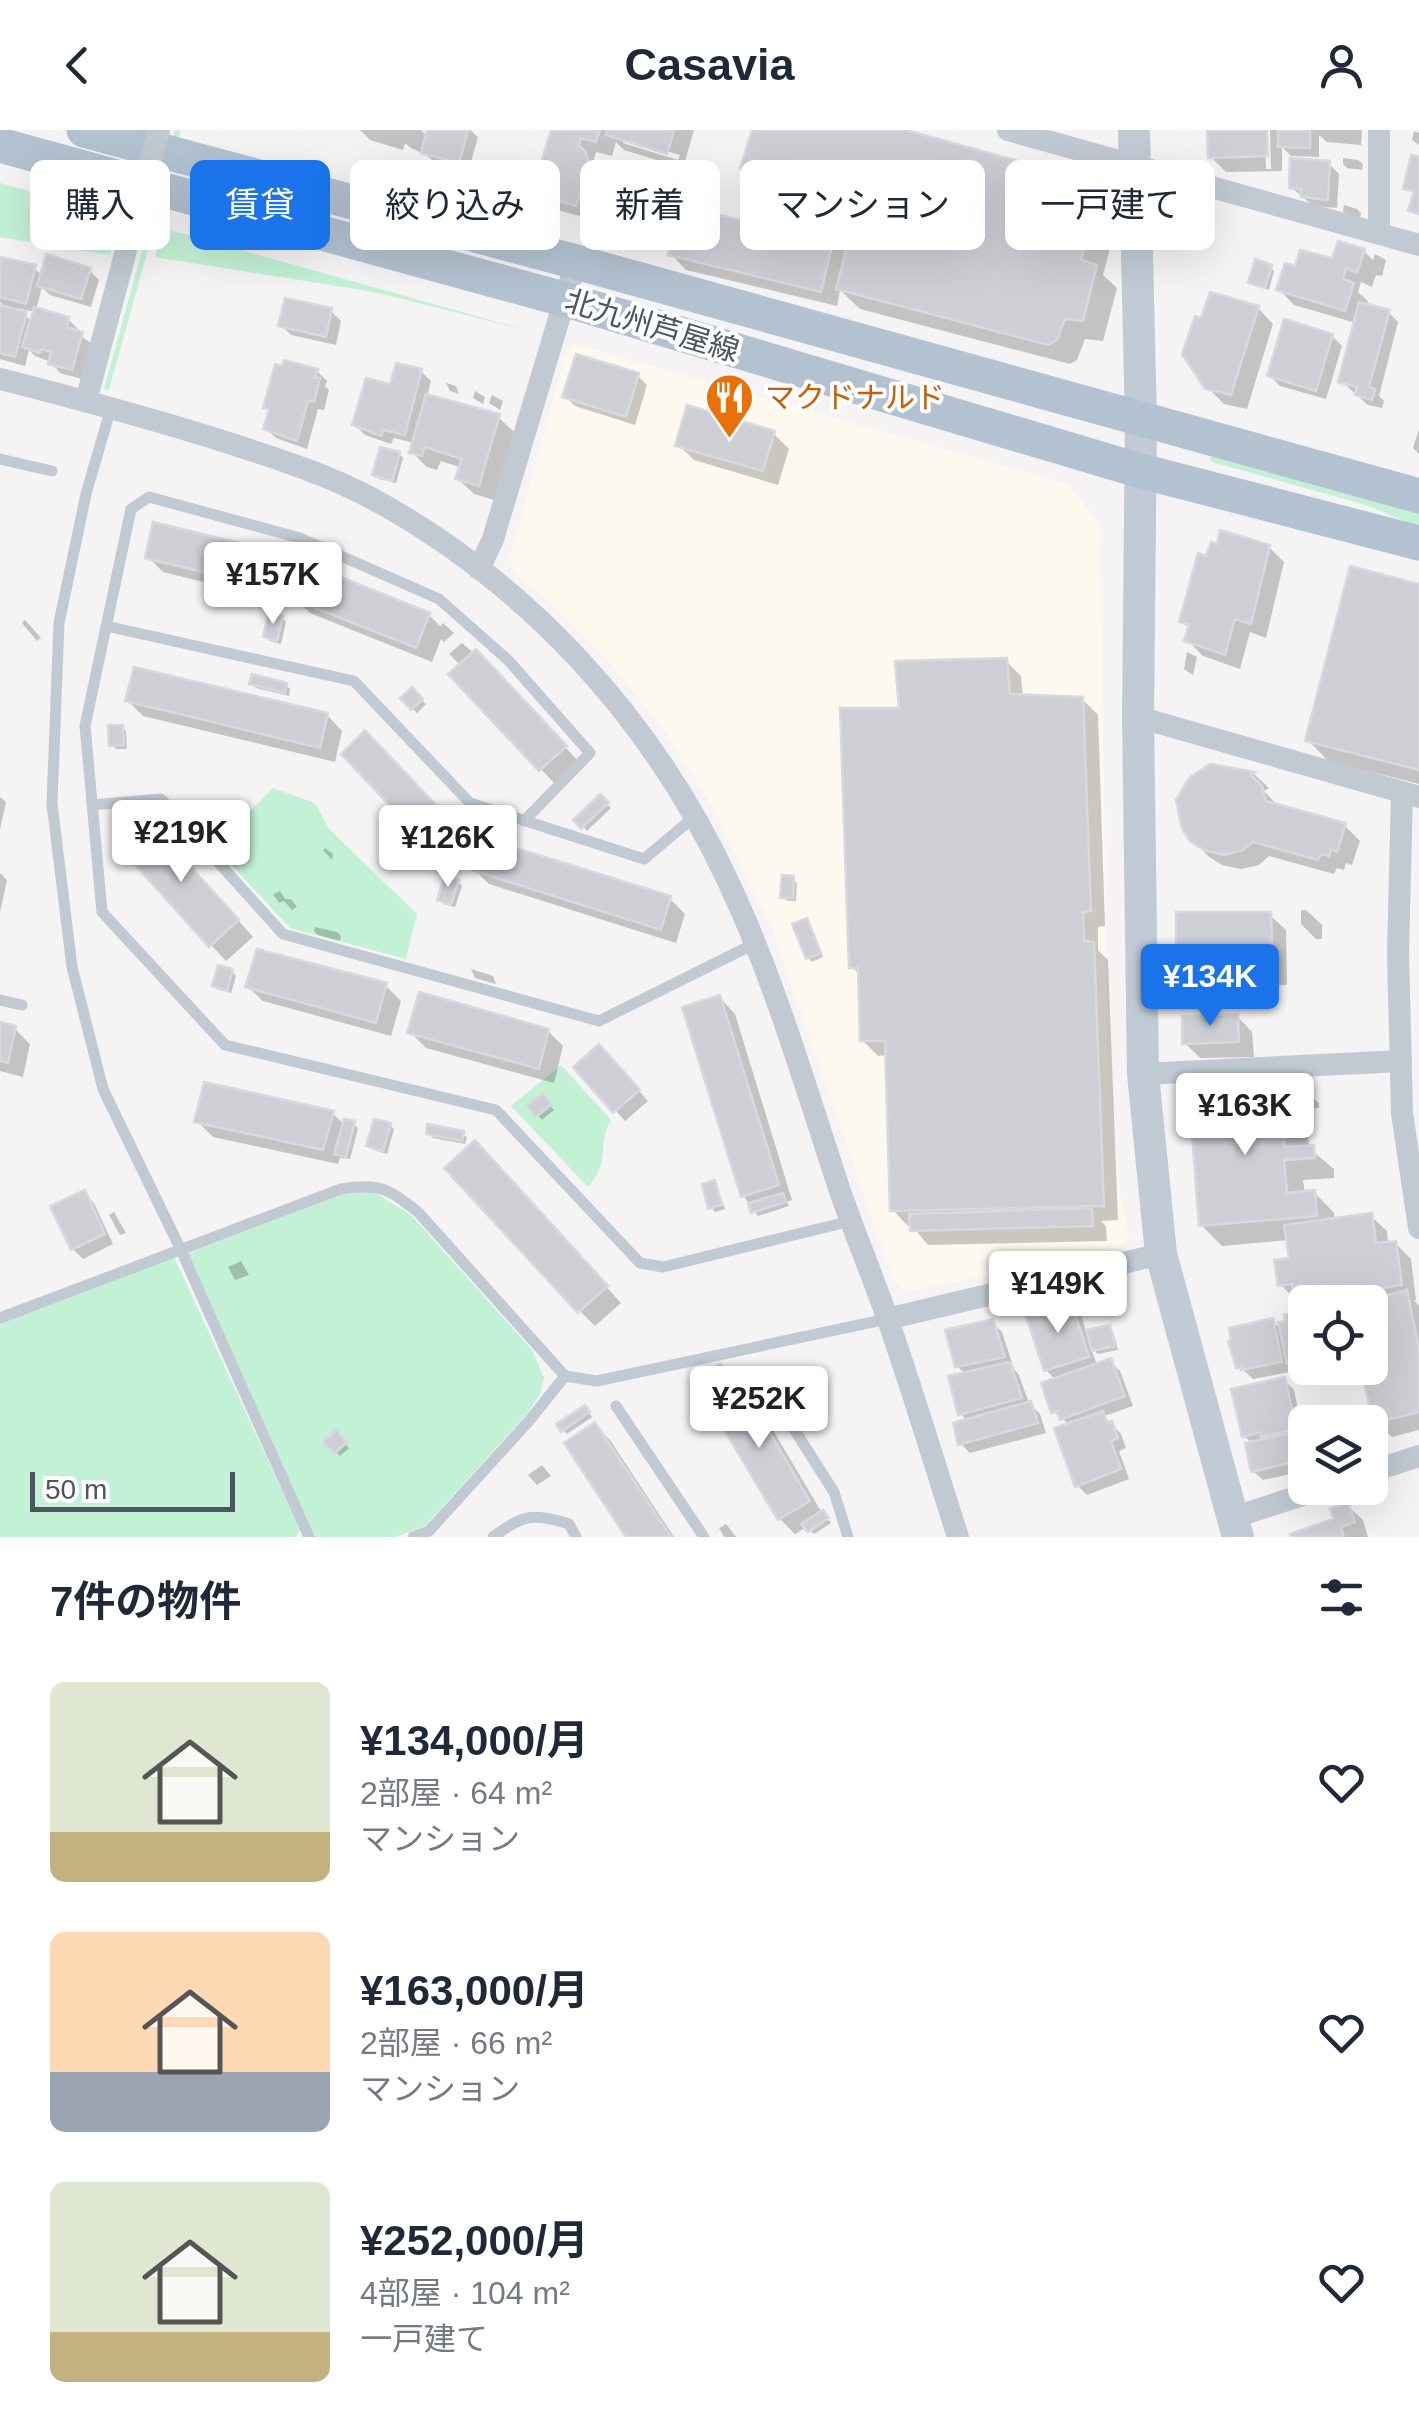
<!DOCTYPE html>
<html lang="ja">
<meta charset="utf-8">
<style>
:root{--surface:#fff;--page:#f6f6f7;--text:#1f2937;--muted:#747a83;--accent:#1a73e8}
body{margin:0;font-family:Arial,"Noto Sans JP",sans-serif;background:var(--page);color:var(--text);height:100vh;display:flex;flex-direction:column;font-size:38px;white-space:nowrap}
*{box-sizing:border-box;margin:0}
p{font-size:32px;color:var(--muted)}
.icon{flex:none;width:55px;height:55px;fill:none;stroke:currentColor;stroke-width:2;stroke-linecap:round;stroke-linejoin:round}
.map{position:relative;height:1407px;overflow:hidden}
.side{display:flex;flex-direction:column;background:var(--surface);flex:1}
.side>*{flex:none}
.banner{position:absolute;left:30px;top:30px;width:1360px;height:90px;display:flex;gap:20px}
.fabs{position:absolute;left:1288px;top:1155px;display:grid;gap:20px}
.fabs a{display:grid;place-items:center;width:100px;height:100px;border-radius:15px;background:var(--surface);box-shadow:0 10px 40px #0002;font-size:50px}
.scale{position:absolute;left:30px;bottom:25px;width:205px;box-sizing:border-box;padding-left:10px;border:5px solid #4a5661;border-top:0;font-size:28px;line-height:35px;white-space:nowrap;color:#4a5661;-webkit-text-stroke:8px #fff;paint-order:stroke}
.price{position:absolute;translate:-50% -85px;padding:0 22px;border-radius:10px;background:#fff;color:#222;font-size:32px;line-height:65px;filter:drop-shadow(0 2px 5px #0008)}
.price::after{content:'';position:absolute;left:50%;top:60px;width:30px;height:22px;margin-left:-15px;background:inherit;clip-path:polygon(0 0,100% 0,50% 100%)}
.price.on{background:var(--accent);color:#fff}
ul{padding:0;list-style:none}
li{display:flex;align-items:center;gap:30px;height:250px;padding:0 50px}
li span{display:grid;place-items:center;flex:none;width:280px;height:200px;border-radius:15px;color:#555}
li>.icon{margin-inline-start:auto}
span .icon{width:120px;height:120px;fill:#fffc;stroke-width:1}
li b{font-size:42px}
h2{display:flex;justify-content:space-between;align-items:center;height:120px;padding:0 50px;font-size:42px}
.chip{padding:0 35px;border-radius:15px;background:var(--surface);box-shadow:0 10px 40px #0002;font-size:35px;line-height:90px}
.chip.on{background:var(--accent);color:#fff}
header{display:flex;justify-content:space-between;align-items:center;height:130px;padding:0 50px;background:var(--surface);font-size:45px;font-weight:700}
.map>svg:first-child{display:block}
.commercial{fill:#fdf9ef}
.green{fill:#c3f1d5}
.shadow{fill:#0003;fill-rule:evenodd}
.building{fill:#cdcfd5;stroke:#d7d9de;stroke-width:2.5}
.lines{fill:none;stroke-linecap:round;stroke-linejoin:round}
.lane{stroke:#c1cad2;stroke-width:11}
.street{stroke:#c1cad2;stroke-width:22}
.secondary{stroke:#c1cbd6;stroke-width:32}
.primary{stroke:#b3c2d1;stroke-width:35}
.street-bridge{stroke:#c1cad2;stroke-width:22}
.labels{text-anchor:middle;stroke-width:8;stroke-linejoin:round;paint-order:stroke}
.street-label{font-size:30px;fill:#4a5661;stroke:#fff}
.food-label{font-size:30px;fill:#c56008;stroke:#fff;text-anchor:start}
</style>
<header><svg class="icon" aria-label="back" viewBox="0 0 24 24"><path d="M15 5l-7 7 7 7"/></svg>Casavia<svg class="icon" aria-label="person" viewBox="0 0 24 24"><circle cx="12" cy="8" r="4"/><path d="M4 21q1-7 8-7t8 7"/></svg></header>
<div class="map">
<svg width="1419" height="1407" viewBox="0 0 1419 1407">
<rect width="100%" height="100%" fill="#f5f3f3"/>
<path class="commercial" d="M575 214 1068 354 1100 394 1108 929 1120 1062 1129 1108 1119 1120 906 1162 894 1152 773 801 714 679 667 605 613 535 549 471 514 442 510 428 567 219Z"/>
<path class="green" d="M175 0H181L109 260 104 259Z
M0 53 119 86 110 125 0 107Z
M163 98 526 200 374 162 155 127Z
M1212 326 1419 383V397L1366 375 1212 332 1209 328Z
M273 658 315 673 329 699 417 784 406 829 290 798 215 717Z
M561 935 611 990C596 1016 612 1029 588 1057L511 976Z
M372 1061 411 1085 532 1220 544 1248 540 1264 526 1285 425 1396 395 1407H315L188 1123 341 1065Z
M174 1127 300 1400 296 1407H0V1193Z"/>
<path class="shadow" d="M360 0H421L428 7 429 0H470L478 7 468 42 434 32 421 19 420 22 411 18 405 13 403 20 370 10Z
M553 0H694L683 38 624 20 616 12 612 26 596 22 593 33 603 46 602 61 591 89 542 76 527 61 543 36ZM623 8 680 25 678 30 623 13Z
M754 0H896L1070 48 1091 69 1087 82 1112 111 1103 145 1117 158 1103 211 1085 209 1077 230 1070 234 860 179 840 160 837 176 686 140 671 124 782 103 795 85 798 69 763 59 742 39ZM841 81 858 85 855 95Z
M1205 0H1265L1266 39H1271L1270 0H1362L1361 15 1327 12 1319 5V27L1291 26 1282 17V41L1226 42 1211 27 1210 5Z
M1414 1 1419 3V15L1412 10Z
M1343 28 1358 30 1363 34 1362 40 1347 38 1343 34Z
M1329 34 1339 44 1337 78 1313 76 1291 57Z
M497 56 501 61 497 79 468 72 464 68Z
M1344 75 1357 79 1361 83 1360 88 1347 85 1343 81Z
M1364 121 1373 130 1375 124 1386 130 1382 146 1376 145 1372 157 1361 152 1358 162 1368 171 1366 176 1388 182 1398 192 1379 266 1384 271 1382 278 1368 275 1341 251 1356 193 1294 175 1279 159 1296 139Z
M0 130 34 138 42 146 89 140 99 150 91 177 50 165 42 157 36 180 68 189 78 199 77 203 92 214 82 249 60 243 51 232 35 226 29 220 25 236 0 229V178L8 180 0 172ZM18 178 35 182 32 192Z
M1270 137 1274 141 1269 160 1251 152Z
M1258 178 1273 194 1247 279 1224 274 1207 257Z
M331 181 341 191 336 215 291 205 281 195Z
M1332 206 1342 216 1326 269 1280 256 1270 246Z
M317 241 327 251 325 256 329 260 324 280 318 279 307 319 276 308 266 298 271 282 266 277Z
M421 241 431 251 427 267 498 287 514 302 494 370 474 364 458 349 462 338 441 331 437 340 427 337 412 322 414 313 394 308 391 314 365 305 355 295 392 257Z
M637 245 647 255 635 295 575 276 565 266Z
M446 253 456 256 459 264 450 261Z
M475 261 485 267 483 274 473 268Z
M492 265 503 271 500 280 489 273Z
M1419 299V324L1413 318Z
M773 303 789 319 778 355 694 330 678 315Z
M399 324 403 328 396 353 379 349 375 345Z
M1269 417 1284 432 1266 508 1250 502 1240 539 1203 526 1187 510 1190 499 1182 491 1208 430Z
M281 425 296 440 288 473 163 442 148 427Z
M1419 457V654L1328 631 1308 610Z
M295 468 429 485 440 496 443 493 454 503 444 512 441 509 432 532 310 483Z
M282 488 286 492 281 514 270 511 266 507Z
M25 490 41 508 37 511 22 493Z
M462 513 491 538 580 633 556 655 452 544 461 536 449 524Z
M1187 522 1197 527 1193 545 1184 539Z
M1006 531 1021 546 1023 567 1082 569 1098 585 1105 796 1098 797V820L1108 830 1118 1090 1101 1091 1106 1096 1107 1111 928 1115 912 1096H908L893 1080 888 925 878 926 862 910 861 846 851 836 902 580Z
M252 553 286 555 290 559 289 566 256 558Z
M412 560 426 574 417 583 403 569Z
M128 571 327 585 342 601 335 632 143 586Z
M122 597 126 601 127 619H116L112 615Z
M365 604 470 713 467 716 474 724 458 737 452 730 449 733 344 624Z
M1211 637 1254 644 1269 658 1264 661 1277 675 1344 695 1360 711 1352 735 1346 733 1344 740 1337 738 1334 744 1269 726 1259 735 1241 739 1222 735 1208 726 1192 709Z
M0 667 6 672 0 699Z
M600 668 611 678 587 701 577 690Z
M149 683 153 694 131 695 127 691 126 685Z
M168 712 253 807 226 831 211 815Z
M325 718 333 724 332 730 323 720Z
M474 739 670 769 685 784 676 813 489 754Z
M0 743 7 750 0 782Z
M792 748 797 753 796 771H787L782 767Z
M458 752 462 756 455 777 444 774 440 770Z
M280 761 285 769H291L297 777 292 780 284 771 279 773 273 764Z
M1301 780H1306L1322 795V809H1316L1301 794Z
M1270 785 1286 800 1287 855H1225L1224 861H1202L1179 841Z
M806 790 823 827 812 832 808 827Z
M315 797 337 802 341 806 340 811 318 805 314 801Z
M471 839 493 846 496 854 475 848Z
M232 841 236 846 231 863 219 860 215 855Z
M385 855 401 871 391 906 263 871 247 856Z
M720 868 735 884 792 1070 787 1072 789 1076 758 1086 743 1065Z
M1237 886 1252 902 1254 927 1200 928 1185 913Z
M0 895 15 899 30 914 23 947 0 941Z
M548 901 563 916 554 953 426 918 410 902Z
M609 927 648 971 625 991 576 938Z
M1285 958 1297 970 1314 969 1319 973V978L1306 979 1309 1018 1334 1039V1048L1303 1050 1305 1064 1314 1062 1334 1083 1335 1091 1371 1086 1387 1101 1388 1114 1395 1113 1411 1129 1416 1170H1414L1419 1176V1300L1392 1307 1376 1292 1377 1248 1370 1172H1305V1179L1280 1154 1291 1130 1289 1110 1222 1116 1201 1095Z
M542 966 554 980 542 990 530 976Z
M332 983 345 995 354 994 358 998 350 1029 340 1028 338 1034 213 1007 197 991Z
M390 995 394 999 387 1024 374 1020 369 1015Z
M428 1003H462L467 1008 465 1014 433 1008Z
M490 1029 621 1173 595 1196 580 1181Z
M715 1053 725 1079 715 1082 711 1077Z
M84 1063 94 1073 113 1114 83 1129 73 1119Z
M114 1082 126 1103 120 1105 109 1085Z
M241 1131 249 1145 235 1150 228 1137Z
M1071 1174 1081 1184 1086 1202 1109 1197 1113 1202 1118 1220 1098 1224 1091 1218 1097 1235 1110 1231 1120 1241 1133 1276 1104 1286 1121 1304 1126 1318 1119 1321 1129 1349 1087 1365 1077 1355 1070 1295 1054 1282 1056 1250 1046 1240Z
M1305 1183V1238H1327L1300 1243 1288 1232 1290 1242 1253 1249 1239 1236 1273 1191 1282 1201Z
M992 1192 1002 1202 1014 1239 1019 1245 1029 1273 1040 1284 1046 1303 970 1323 960 1313 968 1292 960 1283 966 1245 957 1236Z
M720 1237 730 1248 713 1260 703 1247Z
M1284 1250 1294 1260 1304 1308 1300 1310 1305 1316V1341L1263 1350 1253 1341V1314L1244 1306Z
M740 1255 755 1270 822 1383 831 1393 814 1404 807 1397 795 1404 780 1389 711 1274Z
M589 1282 592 1287 567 1304 563 1300Z
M595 1295 610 1310 674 1407H629Z
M336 1304 349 1318 340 1326 326 1312Z
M542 1335 551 1346 537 1355 528 1345Z
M1347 1375 1363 1390 1368 1407H1293L1336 1390Z
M726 1394 730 1399 736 1407H724L719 1398Z"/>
<path class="building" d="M427 0H468L459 33 421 23Z
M551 0H600L596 12 581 8 579 16 585 21 590 36 576 76 524 61 533 31 541 33Z
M607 0H674L667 24 606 5Z
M752 0H906L1072 46 1064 71 1087 77 1092 88 1081 130 1097 135 1083 191 1065 189 1057 210 1048 215 836 159 857 78 844 73 846 69 740 39Z
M1207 0H1267L1268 26 1208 28Z
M1278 0H1310V18L1278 17Z
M1411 25 1419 27V84L1408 81 1414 61 1403 59Z
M1290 28 1330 31 1328 70 1301 67V59L1289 58Z
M467 46 498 54 493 76 461 68Z
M797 66 841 78 821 162 668 125 674 96 693 99 699 80 781 100 785 80 793 82Z
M1338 111 1365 119 1357 143 1346 138 1343 149 1354 153 1345 181 1276 160 1285 133 1295 136 1300 120 1332 128Z
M46 124 91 138 81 169 37 156Z
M0 127 36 135 26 174 0 167Z
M1255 129 1272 135 1265 158 1248 153Z
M1210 162 1259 176 1231 265 1205 259 1182 224 1195 186 1201 188Z
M285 168 332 178 326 207 278 196Z
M1359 172 1390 180 1369 257 1375 259 1372 270 1355 265 1357 257 1338 252Z
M0 175 27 182 15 227 0 223Z
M34 177 69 187 67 197 83 202 72 240 48 234 51 222 41 219 40 223 22 217Z
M1284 189 1333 204 1316 261 1267 246Z
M576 224 639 243 626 287 562 267Z
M284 230 318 239 315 247 320 248 314 272 308 271 297 311 263 299 269 279 263 278 275 234 282 236Z
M396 233 422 239 405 305 384 300 381 306 352 295 366 248 390 254Z
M426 264 500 284 479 356 455 349 462 329 425 317 422 326 409 323Z
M687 275 775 301 763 341 675 316Z
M380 317 400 322 392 351 372 345Z
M153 392 282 423 273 459 145 428Z
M1220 400 1270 415 1251 494 1235 489 1225 525 1184 511 1189 494 1179 492 1198 423 1206 426 1211 412 1217 414Z
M306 433 430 483 416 518 292 469Z
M1350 436 1419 454V640L1305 611Z
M269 482 283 486 277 511 263 507Z
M476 519 567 616 539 641 448 544Z
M1007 528 1010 564 1083 567 1091 781 1083 782 1084 811 1094 812 1104 1076 890 1081 885 911H860L858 838H849L840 578H899L895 531Z
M134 537 328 583 320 618 125 571Z
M252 544 287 553 285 563 249 554Z
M412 557 423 569 411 580 400 568Z
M108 595H123L124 615 109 616Z
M365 600 456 696 432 720 341 624Z
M1210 634 1255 642 1251 645 1262 656 1266 671 1346 693 1337 722 1331 719 1329 726 1321 724 1318 730 1253 712 1243 720 1224 725 1204 720 1190 711 1182 699 1176 670 1189 648Z
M600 664 609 672 581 699 573 690Z
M152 694 239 790 209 817 122 720Z
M480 707 671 766 661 800 471 740Z
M465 711 472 719 452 735 446 727Z
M445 745 459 750 451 775 437 770Z
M782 745 794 746 793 768H780Z
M1176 782H1271L1273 841 1210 840V847L1184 846 1185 841 1176 842Z
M807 788 821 823 806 829 792 794Z
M257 819 387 853 376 893 245 857Z
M218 835 233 839 227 861 212 856Z
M419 862 549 899 539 939 407 903Z
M720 865 779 1055 741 1067 682 877Z
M1238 884 1239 912 1182 914V886Z
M0 892 16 896 8 933 0 931Z
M599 914 640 960 613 983 573 937Z
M204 952 334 981 323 1020 194 992Z
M1286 956 1290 995H1283L1285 1017 1314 1015 1315 1028 1284 1030 1287 1063 1315 1060 1317 1086 1199 1096 1189 964Z
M542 963 552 974 536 987 527 976Z
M344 989 355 991 346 1027 334 1024Z
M374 989 391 993 383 1021 366 1016Z
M427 994 464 1001 462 1011 426 1004Z
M475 1010 608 1156 578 1183 444 1038Z
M715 1050 722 1075 708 1079 702 1054Z
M85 1060 105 1104 71 1120 50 1076Z
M783 1063 786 1072 751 1083 748 1073Z
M1092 1078 1093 1096 910 1101 909 1084Z
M1372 1083 1376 1113 1396 1111 1402 1155 1294 1171 1292 1154 1278 1156 1274 1130 1289 1128 1284 1095Z
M1407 1160 1419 1219V1282L1374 1293 1363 1249 1373 1247 1368 1240 1370 1172H1361Z
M1071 1171 1089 1227 1044 1241 1026 1186Z
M1305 1180V1231L1287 1234 1278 1192H1285L1284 1185Z
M1273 1188 1282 1232 1241 1240V1237L1236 1238 1228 1211 1231 1210 1229 1198Z
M993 1189 1005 1227 955 1237 945 1200Z
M1110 1195 1115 1216 1092 1221 1086 1200Z
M1111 1228 1125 1266 1060 1290 1057 1281 1051 1283 1041 1253Z
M1010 1232 1022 1268 958 1285 948 1246Z
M720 1234 728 1243 706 1257 700 1247Z
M1285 1247 1296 1299 1261 1307 1260 1302 1242 1307 1231 1259Z
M740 1252 810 1371 778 1390 708 1273Z
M1031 1271 1038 1293 958 1315 953 1293Z
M585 1275 590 1282 561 1302 556 1294Z
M1103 1281 1107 1293 1112 1291 1118 1308 1111 1311 1121 1339 1075 1357 1054 1298Z
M595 1292 671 1407H626L564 1313Z
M336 1300 347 1312 334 1324 323 1312Z
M1295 1302 1303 1330 1251 1342 1245 1313Z
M1348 1372 1355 1392 1341 1397 1344 1407H1291L1290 1404 1333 1389 1330 1379Z
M823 1380 829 1388 808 1402 801 1394Z"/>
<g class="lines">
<path class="lane" d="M111 278 86 364 59 493 52 674 72 837 103 959 181 1120 309 1407
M0 329 52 341
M106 496 354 551 470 673 644 729 694 687
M92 675 161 669 283 804 599 891 754 814
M524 691 590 623 508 530 439 469 300 408 149 367 131 379 85 596 102 782 225 915 496 980 640 1133 663 1137 851 1091
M0 870 22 875
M0 1188 341 1059C380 1053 387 1058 418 1082L565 1246 597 1251 887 1189
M759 1244 834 1362 848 1407
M616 1276 704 1407
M413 1407 429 1401 529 1291 565 1246
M493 1407C523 1385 533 1382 569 1394L576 1407"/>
<path class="street" d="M1008 0 1419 115
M1379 103V0
M0 249C79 269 157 290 235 315 281 330 328 345 371 368 527 452 651 588 726 747 774 847 805 956 840 1061 855 1104 873 1147 888 1190 913 1262 935 1335 958 1407
M86 271 132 98
M479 439 493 409 576 132
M1138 587 1419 667
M1402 662 1398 823 1402 983 1419 1098
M1143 944 1401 931
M887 1189 1161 1124
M1370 1342 1419 1326
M1232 1388 1324 1358"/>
<path class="secondary" d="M1134 0 1141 291 1138 587 1143 944 1161 1124 1238 1407"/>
<path class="primary" d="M84 0 576 132 1419 366
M0 15 563 169 1141 341 1419 413"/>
<path class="street-bridge" d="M132 98 159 0"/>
</g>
<defs>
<symbol id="restaurant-pin" viewBox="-11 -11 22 30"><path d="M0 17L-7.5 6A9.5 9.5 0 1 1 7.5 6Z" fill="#e8710a" stroke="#fff"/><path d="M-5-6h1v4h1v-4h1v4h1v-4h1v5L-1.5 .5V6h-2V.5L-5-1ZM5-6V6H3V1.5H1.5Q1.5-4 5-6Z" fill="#fff"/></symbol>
</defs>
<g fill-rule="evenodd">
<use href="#restaurant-pin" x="702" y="240" width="55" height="75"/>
</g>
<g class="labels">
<g class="street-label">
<text transform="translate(652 196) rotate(17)" y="10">北九州芦屋線</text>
</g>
<g class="food-label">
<text x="765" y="278">マクドナルド</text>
</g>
</g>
</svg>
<div class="fabs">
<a><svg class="icon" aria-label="locate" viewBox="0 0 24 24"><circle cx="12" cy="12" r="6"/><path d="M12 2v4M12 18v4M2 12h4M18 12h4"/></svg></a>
<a><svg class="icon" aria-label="layers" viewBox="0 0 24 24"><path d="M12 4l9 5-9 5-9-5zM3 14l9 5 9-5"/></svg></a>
</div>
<div class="scale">50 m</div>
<b class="price" style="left:273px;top:497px">¥157K</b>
<b class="price" style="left:181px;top:755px">¥219K</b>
<b class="price" style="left:448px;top:760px">¥126K</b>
<b class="price on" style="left:1210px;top:899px">¥134K</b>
<b class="price" style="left:1245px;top:1028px">¥163K</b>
<b class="price" style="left:1058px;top:1206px">¥149K</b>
<b class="price" style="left:759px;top:1321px">¥252K</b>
<div class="banner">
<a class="chip">購入</a>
<a class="chip on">賃貸</a>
<a class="chip">絞り込み</a>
<a class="chip">新着</a>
<a class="chip">マンション</a>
<a class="chip">一戸建て</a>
</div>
</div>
<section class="side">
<h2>7件の物件<svg class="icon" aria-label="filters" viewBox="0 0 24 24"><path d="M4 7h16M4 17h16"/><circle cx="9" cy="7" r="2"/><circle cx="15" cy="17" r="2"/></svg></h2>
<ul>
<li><span style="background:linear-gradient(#dfe7d0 75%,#c2b280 0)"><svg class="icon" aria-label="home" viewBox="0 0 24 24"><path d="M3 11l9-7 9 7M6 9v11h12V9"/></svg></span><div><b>¥134,000/月</b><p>2部屋 · 64 m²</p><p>マンション</p></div><svg class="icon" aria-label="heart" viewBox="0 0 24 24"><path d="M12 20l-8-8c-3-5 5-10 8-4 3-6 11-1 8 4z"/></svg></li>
<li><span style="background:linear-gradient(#ffd9b3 70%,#9aa5b1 0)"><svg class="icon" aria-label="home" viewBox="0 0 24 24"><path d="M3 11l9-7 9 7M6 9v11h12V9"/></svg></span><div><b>¥163,000/月</b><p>2部屋 · 66 m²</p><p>マンション</p></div><svg class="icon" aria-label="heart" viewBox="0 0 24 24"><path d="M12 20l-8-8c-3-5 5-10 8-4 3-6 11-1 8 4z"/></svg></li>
<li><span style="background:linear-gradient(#dfe7d0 75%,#c2b280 0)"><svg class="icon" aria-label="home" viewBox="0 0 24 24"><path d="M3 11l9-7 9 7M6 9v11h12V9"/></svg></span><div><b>¥252,000/月</b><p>4部屋 · 104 m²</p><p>一戸建て</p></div><svg class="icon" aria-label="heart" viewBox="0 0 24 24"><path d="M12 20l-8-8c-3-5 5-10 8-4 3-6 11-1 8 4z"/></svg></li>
</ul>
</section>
